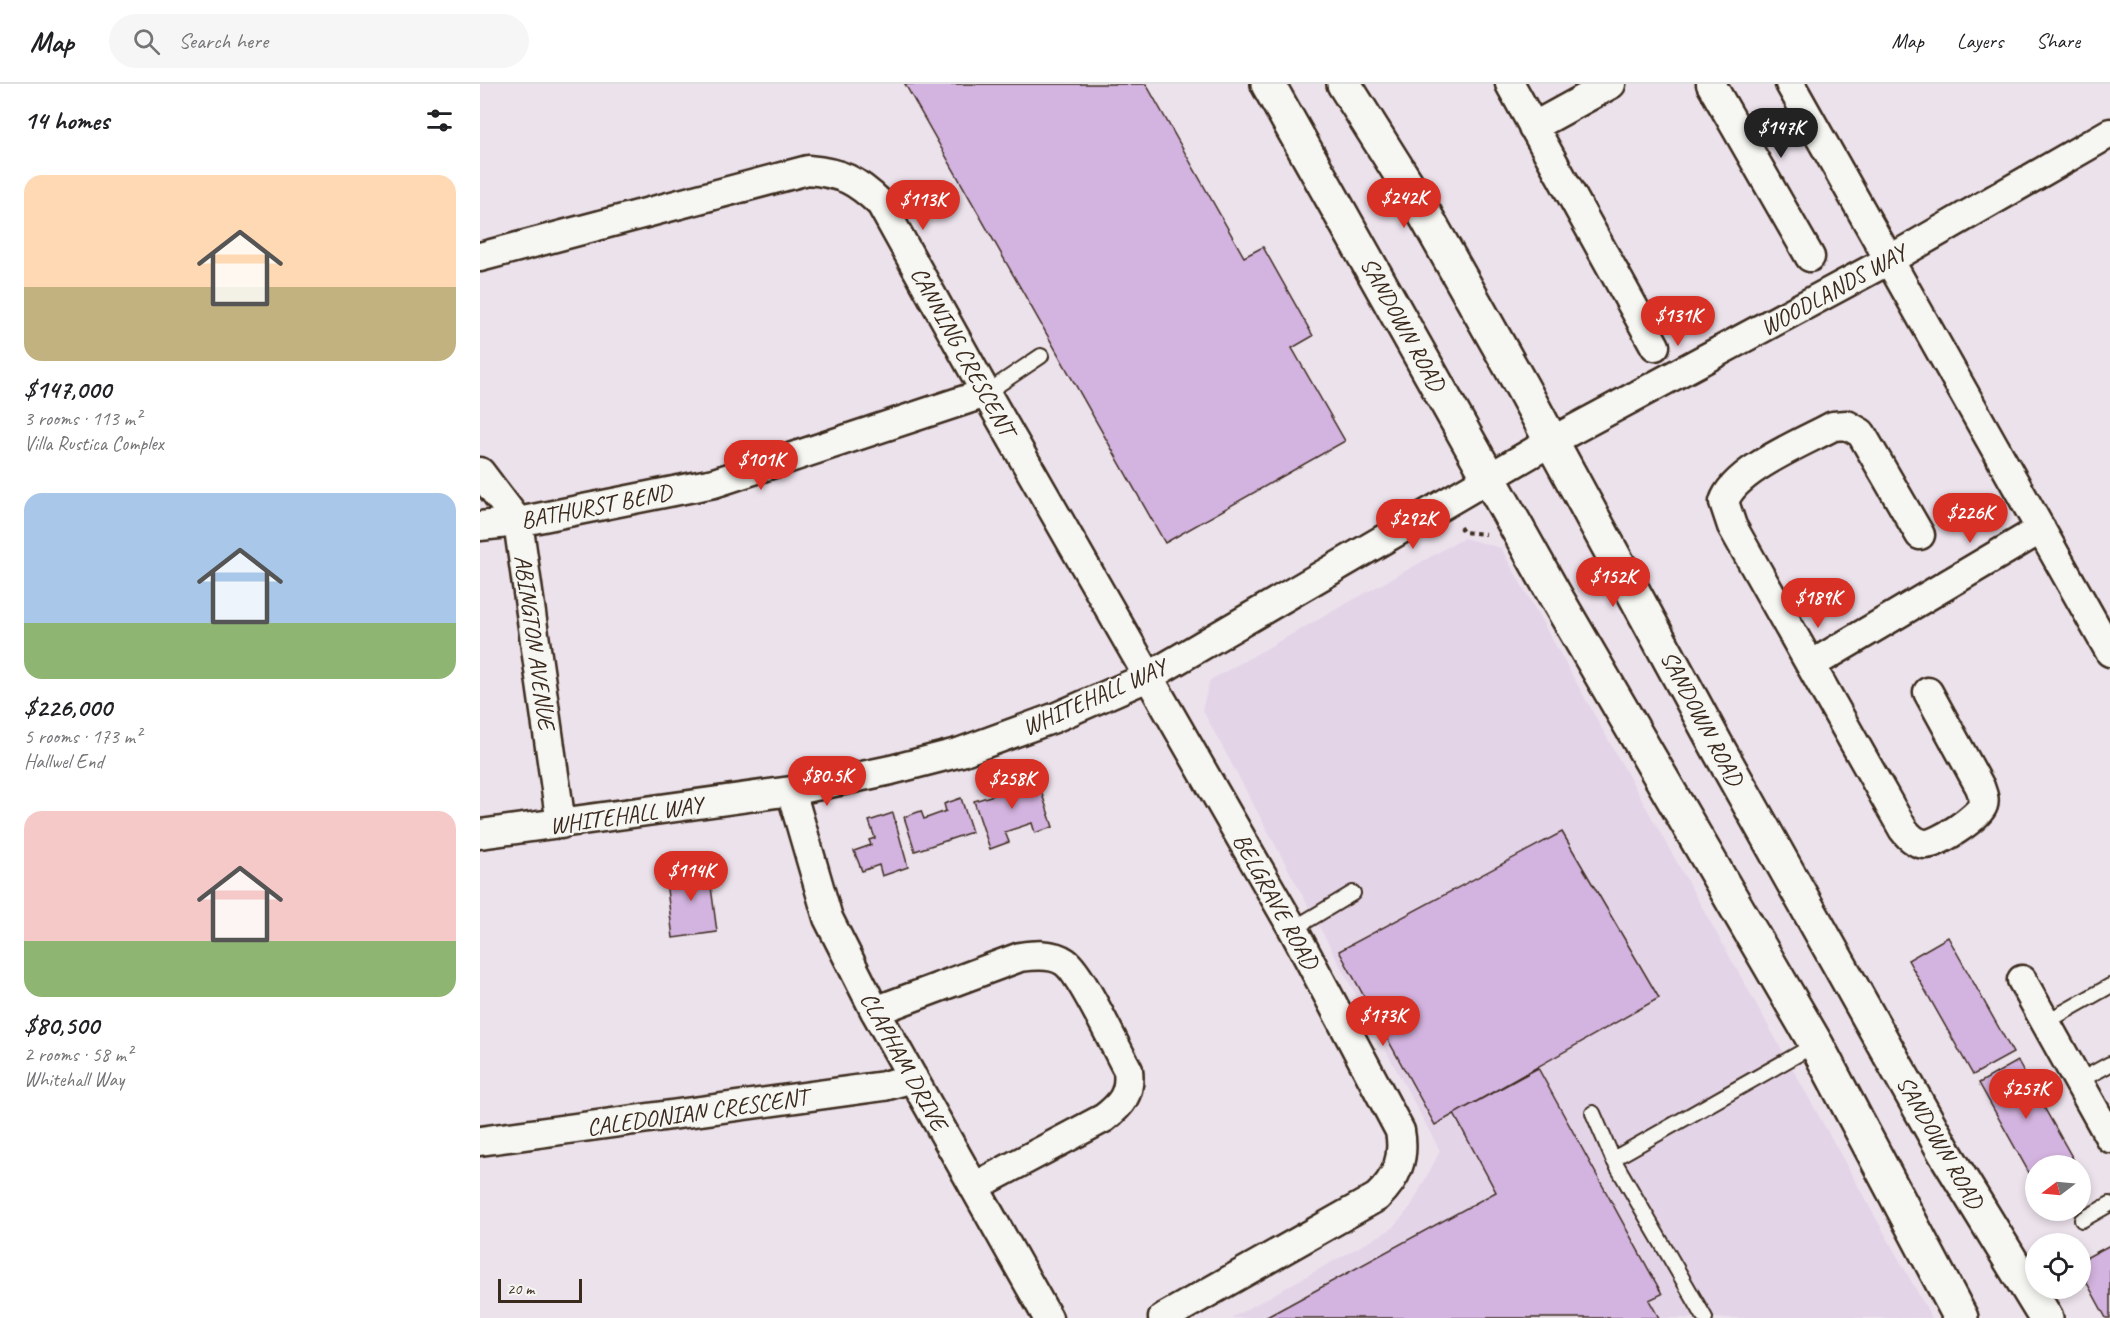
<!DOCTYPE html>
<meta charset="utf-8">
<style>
:root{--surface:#fff;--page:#f6f6f6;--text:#202124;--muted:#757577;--line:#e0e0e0;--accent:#d93025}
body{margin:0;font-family:Caveat,sans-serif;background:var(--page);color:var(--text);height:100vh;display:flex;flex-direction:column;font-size:22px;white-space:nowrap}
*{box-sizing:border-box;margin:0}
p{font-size:20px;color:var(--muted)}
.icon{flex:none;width:33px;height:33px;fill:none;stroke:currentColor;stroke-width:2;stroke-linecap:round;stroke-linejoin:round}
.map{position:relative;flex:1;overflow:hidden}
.side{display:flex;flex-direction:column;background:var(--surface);width:480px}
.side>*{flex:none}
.needle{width:39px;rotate:254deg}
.buttons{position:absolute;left:1545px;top:1071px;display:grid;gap:12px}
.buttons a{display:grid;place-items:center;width:66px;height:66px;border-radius:50%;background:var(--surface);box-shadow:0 3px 9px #0003;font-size:30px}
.scale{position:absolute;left:18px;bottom:15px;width:84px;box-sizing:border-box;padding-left:6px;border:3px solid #3b2a1e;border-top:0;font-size:16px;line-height:21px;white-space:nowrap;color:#3b2a1e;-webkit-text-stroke:4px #f6f6f2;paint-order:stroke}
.price{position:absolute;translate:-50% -51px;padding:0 14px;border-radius:21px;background:var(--accent);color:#fff;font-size:20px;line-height:39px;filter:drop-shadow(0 2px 3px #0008)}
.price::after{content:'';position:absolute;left:50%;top:36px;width:18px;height:14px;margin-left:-9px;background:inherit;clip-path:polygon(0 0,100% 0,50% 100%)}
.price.current{background:#222;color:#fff}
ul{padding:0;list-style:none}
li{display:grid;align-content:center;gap:12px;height:318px;padding:0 24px}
li span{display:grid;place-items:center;height:186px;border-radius:18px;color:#555}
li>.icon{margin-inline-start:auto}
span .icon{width:108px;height:108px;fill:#fffc;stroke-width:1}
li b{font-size:26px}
h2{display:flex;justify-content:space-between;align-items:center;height:72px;padding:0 24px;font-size:26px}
header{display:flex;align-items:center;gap:36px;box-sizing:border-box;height:84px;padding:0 30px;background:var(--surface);border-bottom:2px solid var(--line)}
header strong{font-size:28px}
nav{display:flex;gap:33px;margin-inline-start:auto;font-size:21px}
.search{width:420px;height:54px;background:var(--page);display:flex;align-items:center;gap:15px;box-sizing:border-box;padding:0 21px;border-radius:33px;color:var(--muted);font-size:22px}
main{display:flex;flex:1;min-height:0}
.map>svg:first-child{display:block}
.built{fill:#e4d4e8}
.building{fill:#d3b3df;stroke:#3b2a1e;stroke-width:1.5}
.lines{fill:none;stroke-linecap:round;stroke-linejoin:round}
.service-casing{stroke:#3b2a1e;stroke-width:18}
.minor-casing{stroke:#3b2a1e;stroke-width:33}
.secondary-casing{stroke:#3b2a1e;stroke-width:38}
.path{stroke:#3b2a1e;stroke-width:4;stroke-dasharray:4.5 4.5;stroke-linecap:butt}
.service{stroke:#f6f6f2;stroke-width:14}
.minor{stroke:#f6f6f2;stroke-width:28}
.secondary{stroke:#f6f6f2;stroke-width:33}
.labels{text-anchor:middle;stroke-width:4.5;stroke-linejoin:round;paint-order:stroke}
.street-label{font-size:24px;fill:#3b2a1e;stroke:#f6f6f2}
</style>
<header>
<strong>Map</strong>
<div class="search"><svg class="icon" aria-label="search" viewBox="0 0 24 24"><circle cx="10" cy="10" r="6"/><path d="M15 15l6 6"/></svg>Search here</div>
<nav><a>Map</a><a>Layers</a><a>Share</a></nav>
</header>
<main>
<section class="side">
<h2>14 homes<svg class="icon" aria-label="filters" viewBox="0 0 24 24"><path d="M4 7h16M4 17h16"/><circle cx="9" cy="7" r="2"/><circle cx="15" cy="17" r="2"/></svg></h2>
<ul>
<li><span style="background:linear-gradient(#ffd9b3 60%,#c2b280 0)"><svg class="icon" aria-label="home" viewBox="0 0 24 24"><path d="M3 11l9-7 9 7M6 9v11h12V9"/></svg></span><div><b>$147,000</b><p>3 rooms · 113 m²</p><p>Villa Rustica Complex</p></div></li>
<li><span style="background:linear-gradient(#a9c7e8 70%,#8fb573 0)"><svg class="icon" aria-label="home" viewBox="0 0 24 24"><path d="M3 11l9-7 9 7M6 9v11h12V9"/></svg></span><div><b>$226,000</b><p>5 rooms · 173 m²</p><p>Hallwel End</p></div></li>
<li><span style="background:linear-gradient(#f6c9c9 70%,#8fb573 0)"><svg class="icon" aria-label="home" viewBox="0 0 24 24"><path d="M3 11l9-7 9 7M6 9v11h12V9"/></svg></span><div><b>$80,500</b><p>2 rooms · 58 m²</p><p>Whitehall Way</p></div></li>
</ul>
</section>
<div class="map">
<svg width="1630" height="1234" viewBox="0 0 1630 1234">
<rect width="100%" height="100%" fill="#ece2ec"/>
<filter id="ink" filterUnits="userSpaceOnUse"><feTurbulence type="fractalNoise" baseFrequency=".0167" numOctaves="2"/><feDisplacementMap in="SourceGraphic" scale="12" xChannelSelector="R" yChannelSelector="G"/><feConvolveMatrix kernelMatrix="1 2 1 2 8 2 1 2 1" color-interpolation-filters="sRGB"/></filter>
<g filter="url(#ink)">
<path class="built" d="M984 454 1021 464 1452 1234H751L913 1144 931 1122 960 1067 722 625 730 596Z"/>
<path class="building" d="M425 0H666L764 173 783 163 833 252 812 264 865 357 685 459Z
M533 689 539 704 558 698 573 743 555 749 552 739 525 748 529 758 510 765 494 717 514 711 509 697Z
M481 714 492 748 435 767 424 733 441 727 444 735 466 727 464 720Z
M413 729 428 783 402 792 399 781 382 787 374 767 391 761 389 756 395 754 389 737Z
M1082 748 1179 914 955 1041 859 867Z
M228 780 237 848 193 854 185 789 209 786V782Z
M1468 853 1533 969 1493 991 1428 876Z
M1538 977 1597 1082H1556V1101L1499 999Z
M1058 984 1182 1210 1169 1216 1179 1234H785L1016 1108 974 1030Z
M1630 1161V1234H1626L1600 1186V1177Z"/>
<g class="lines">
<defs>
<path id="service" d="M506 309 561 272
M813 845 873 809
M1566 938 1630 902
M1599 997 1630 980
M1113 1029 1133 1075 1225 1234
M1133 1075 1336 960
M1602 1136 1630 1120"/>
<path id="minor" d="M1030 0 1175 262
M1231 0 1330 173
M1310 0 1630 568
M1053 43 1131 0
M0 173 328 86C362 89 376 96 401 120L506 309 813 845 920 1047C925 1074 917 1094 897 1113L683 1234
M0 388 38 438 81 740
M0 442 38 438 234 399 506 309
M1440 451 1381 349 1367 341 1353 342C1324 358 1254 386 1244 418L1252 442 1423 745C1429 753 1436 760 1446 760 1458 760 1499 733 1503 721 1505 715 1502 709 1500 703L1448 608
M1331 581 1561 445
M311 707 348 834 395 927 568 1234
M0 750 311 707 411 686 481 668 574 634 668 593 1072 357 1409 176 1630 49
M1542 896 1630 1054
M395 927 540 873C554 871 573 869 585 878 602 890 636 965 648 986 651 1010 641 1021 624 1034L494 1103
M0 1057 404 1002 433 994"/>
<path id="secondary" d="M788 0 1073 508 1336 960 1481 1234
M864 0 935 113 1042 303 1239 666 1465 1069 1566 1234"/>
</defs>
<use href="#service" class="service-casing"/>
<use href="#minor" class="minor-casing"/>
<use href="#secondary" class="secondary-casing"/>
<path class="path" d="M980 443 983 448 1006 450"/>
<use href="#service" class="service"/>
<use href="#minor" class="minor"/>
<use href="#secondary" class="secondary"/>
</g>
</g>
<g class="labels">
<g class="street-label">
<text transform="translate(1353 206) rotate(-29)" y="8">WOODLANDS WAY</text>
<text transform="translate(923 240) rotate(61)" y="8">SANDOWN ROAD</text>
<text transform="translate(483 267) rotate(61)" y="8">CANNING CRESCENT</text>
<text transform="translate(116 422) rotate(-11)" y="8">BATHURST BEND</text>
<text transform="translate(55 558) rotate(82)" y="8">ABINGTON AVENUE</text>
<text transform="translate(614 613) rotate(-24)" y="8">WHITEHALL WAY</text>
<text transform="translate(1222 634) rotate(62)" y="8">SANDOWN ROAD</text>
<text transform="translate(146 731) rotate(-8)" y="8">WHITEHALL WAY</text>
<text transform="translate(796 817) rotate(61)" y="8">BELGRAVE ROAD</text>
<text transform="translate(424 977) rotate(61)" y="8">CLAPHAM DRIVE</text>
<text transform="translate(217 1028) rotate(-8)" y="8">CALEDONIAN CRESCENT</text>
<text transform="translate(1460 1058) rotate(60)" y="8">SANDOWN ROAD</text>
</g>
</g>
</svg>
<div class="buttons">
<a><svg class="needle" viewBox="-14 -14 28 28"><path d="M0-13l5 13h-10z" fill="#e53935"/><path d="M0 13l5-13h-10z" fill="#757577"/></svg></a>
<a><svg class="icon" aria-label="locate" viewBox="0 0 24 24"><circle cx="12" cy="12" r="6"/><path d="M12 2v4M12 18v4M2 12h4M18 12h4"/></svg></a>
</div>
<div class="scale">20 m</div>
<b class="price current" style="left:1301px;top:75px">$147K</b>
<b class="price" style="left:924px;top:145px">$242K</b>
<b class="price" style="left:443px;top:147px">$113K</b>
<b class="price" style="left:1198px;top:263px">$131K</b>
<b class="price" style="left:281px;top:407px">$101K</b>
<b class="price" style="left:1490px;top:460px">$226K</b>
<b class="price" style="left:933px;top:466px">$292K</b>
<b class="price" style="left:1133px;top:524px">$152K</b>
<b class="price" style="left:1338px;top:545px">$189K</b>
<b class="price" style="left:347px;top:723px">$80.5K</b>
<b class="price" style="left:532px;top:726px">$258K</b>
<b class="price" style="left:211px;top:818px">$114K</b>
<b class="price" style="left:903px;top:963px">$173K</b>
<b class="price" style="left:1546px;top:1036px">$257K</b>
</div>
</main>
